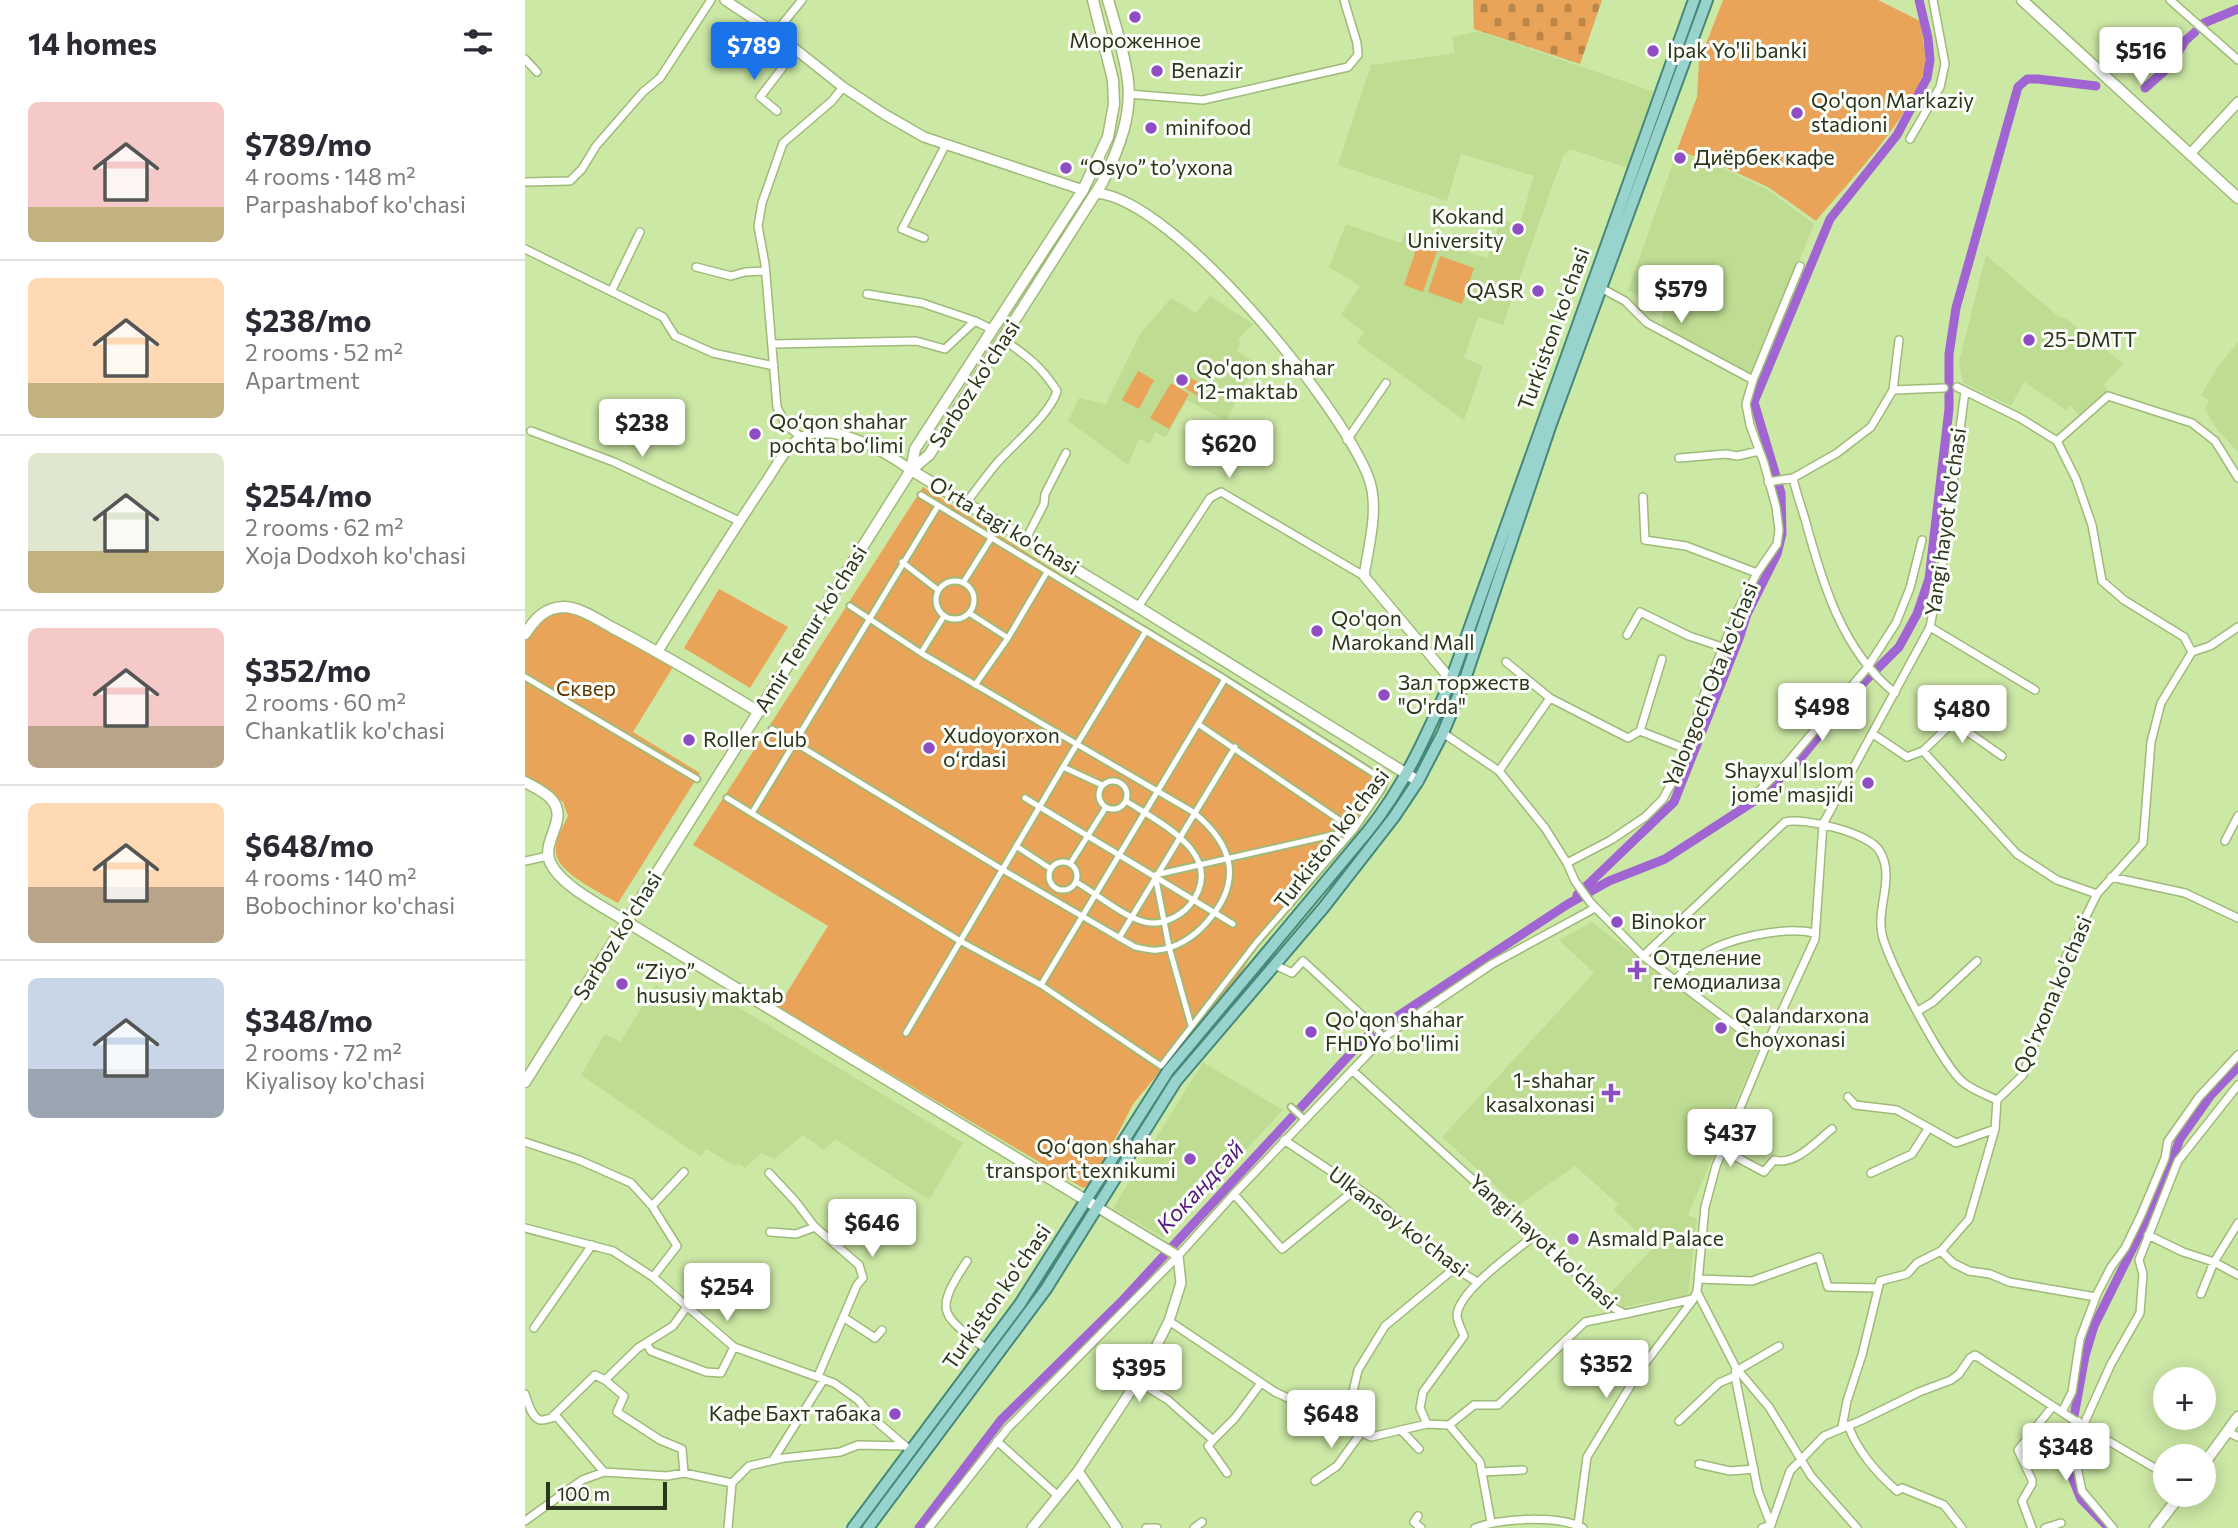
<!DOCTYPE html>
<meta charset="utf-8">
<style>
:root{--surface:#fff;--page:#f2f2f3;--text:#2b2b33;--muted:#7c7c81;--line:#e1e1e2;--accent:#1a73e8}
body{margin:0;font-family:Commissioner,sans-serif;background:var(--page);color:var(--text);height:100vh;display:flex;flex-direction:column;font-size:26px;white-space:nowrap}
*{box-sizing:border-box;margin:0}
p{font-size:23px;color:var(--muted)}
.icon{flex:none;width:38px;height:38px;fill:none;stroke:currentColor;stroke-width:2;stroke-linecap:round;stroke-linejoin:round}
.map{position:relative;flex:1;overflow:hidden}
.drawer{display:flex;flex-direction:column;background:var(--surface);width:525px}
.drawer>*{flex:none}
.tools{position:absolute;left:1628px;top:1367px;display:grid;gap:14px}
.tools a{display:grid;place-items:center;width:63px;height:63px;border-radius:50%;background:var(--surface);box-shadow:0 4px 18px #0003;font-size:35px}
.scale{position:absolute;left:21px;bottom:18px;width:121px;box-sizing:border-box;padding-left:7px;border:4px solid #2a351b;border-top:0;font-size:19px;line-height:24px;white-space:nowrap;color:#2a351b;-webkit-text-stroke:5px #fbfef8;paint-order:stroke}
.price{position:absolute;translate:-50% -60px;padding:0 16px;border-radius:7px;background:#fff;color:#222;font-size:23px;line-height:46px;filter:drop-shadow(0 2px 4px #0008)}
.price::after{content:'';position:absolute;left:50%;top:42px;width:21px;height:16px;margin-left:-10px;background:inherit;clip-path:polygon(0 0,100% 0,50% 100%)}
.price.current{background:var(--accent);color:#fff}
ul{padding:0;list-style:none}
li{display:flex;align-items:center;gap:21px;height:175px;padding:0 28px}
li+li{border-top:2px solid var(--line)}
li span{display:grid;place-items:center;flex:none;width:196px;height:140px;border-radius:10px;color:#555}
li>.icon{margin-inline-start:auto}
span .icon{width:84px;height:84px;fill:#fffc;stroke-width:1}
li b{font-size:30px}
h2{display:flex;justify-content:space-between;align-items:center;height:84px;padding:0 28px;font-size:30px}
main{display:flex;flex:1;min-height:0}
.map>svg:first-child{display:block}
.built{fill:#bedd93}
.green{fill:#e9a459}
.cemetery{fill:url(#cemetery-stones)}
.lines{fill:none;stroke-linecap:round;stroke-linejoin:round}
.canal{stroke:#a065d3;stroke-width:9}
.pedestrian-casing{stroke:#9fba79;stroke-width:9}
.minor-casing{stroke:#9fba79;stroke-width:10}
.tertiary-casing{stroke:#9fba79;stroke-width:12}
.secondary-casing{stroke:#9fba79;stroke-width:13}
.primary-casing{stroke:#468879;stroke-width:14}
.pedestrian{stroke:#fff;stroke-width:5}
.minor{stroke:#fff;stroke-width:7}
.tertiary{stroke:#fff;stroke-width:9}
.secondary{stroke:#fff;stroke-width:10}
.primary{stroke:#99d3cd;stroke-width:10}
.poi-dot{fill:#8e4dc3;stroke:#fbfef8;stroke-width:2.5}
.labels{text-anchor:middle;stroke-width:6;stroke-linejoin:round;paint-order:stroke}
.poi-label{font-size:21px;fill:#2a351b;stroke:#fbfef8;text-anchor:start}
.street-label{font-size:21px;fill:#2a351b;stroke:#fbfef8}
.park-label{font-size:21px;fill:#5d3705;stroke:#fbfef8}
.water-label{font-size:23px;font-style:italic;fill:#54187d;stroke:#fbfef8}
</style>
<main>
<section class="drawer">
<h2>14 homes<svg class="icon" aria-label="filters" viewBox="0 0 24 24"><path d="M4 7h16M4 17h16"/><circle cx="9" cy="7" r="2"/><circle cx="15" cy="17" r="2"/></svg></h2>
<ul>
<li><span style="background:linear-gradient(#f6c9c9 75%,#c2b280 0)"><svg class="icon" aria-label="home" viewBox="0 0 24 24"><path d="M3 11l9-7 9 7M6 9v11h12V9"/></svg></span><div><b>$789/mo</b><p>4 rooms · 148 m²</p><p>Parpashabof ko'chasi</p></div></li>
<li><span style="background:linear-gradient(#ffd9b3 75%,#c2b280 0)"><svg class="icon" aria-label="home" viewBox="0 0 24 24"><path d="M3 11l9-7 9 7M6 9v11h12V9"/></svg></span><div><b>$238/mo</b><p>2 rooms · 52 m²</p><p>Apartment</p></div></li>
<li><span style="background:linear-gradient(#dfe7d0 70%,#c2b280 0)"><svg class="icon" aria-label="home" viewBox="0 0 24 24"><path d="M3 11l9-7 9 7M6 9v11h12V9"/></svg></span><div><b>$254/mo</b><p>2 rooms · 62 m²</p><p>Xoja Dodxoh ko'chasi</p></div></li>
<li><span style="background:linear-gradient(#f6c9c9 70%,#b9a48a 0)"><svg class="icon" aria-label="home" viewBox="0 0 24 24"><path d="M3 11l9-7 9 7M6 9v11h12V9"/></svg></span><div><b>$352/mo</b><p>2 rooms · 60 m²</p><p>Chankatlik ko'chasi</p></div></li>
<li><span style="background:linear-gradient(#ffd9b3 60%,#b9a48a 0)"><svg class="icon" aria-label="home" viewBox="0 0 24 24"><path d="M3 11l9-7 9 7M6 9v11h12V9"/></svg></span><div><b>$648/mo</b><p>4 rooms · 140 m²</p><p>Bobochinor ko'chasi</p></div></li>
<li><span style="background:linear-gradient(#c9d6e8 65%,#9aa5b1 0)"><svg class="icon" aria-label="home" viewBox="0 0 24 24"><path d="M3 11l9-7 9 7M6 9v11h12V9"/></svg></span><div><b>$348/mo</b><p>2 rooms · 72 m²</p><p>Kiyalisoy ko'chasi</p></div></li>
</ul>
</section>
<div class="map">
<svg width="1713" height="1528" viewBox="0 0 1713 1528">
<defs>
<pattern id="cemetery-stones" width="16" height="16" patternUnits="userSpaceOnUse" patternTransform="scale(1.75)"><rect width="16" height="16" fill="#e9a459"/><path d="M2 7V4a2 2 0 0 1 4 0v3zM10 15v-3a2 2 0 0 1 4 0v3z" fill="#bd8649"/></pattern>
</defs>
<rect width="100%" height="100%" fill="#cce8a5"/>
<path class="built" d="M953 31 1130 92 1103 168 1045 149 1038 156 978 325 953 317 939 358 958 366 939 420 832 343 839 332 816 315 835 286 804 267 821 224 876 243 880 232 962 258 976 219 994 225 1009 176 936 154 922 201 813 165 846 65 930 53 927 37Z
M1152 151 1197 168 1242 189 1289 224 1228 375 1137 325 1139 304 1103 291Z
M1461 255 1534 317 1540 318 1599 364 1578 385 1583 390 1554 415 1546 406 1541 410 1499 382 1486 406 1438 383 1434 362Z
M685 296 728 324 713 339 716 343 712 351 731 363 701 421 662 400 641 437 630 432 625 444 614 439 603 465 543 421 554 398 581 404 615 334 646 298 671 313Z
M1713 342V452L1694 432 1680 410 1684 400 1676 395 1694 365Z
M1067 922 1233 1050 1163 1215 1172 1219 1163 1295 1098 1307 1084 1294 1129 1247 1089 1210 1093 1204 1050 1166 992 1206 917 1137 1069 973 1034 940Z
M131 985 175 1012 188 992 438 1143 404 1200 310 1139 299 1150 278 1135 249 1159 236 1153 220 1168 214 1163 210 1166 181 1149 176 1157 56 1075 80 1034 95 1042Z
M678 1062 758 1110 639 1238 588 1208Z"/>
<path class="green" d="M1198 0H1353L1395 21C1397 35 1401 51 1400 65 1394 109 1321 185 1291 221L1243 187 1199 167 1152 150 1172 97 1174 62Z
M893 244 912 251 898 292 879 285Z
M915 256 949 268 937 304 903 292Z
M613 371 629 380 614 409 597 400Z
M662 376 682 387 676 398 656 386Z
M646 383 664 394 644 429 625 418Z
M398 487 863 781 861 790 843 815 732 946 714 976 608 1104 571 1176 565 1185 558 1188 253 1007 303 926 168 845Z
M194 589 263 627 225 688 159 648Z
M31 610 59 615 148 667 108 732 175 773 93 903C76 893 33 873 31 853 29 840 38 827 43 816L38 802 0 779V638L12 620Z"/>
<path class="cemetery" d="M948 0H1077L1055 64 949 29Z"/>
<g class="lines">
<path class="canal" d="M1679 23 1713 9
M1620 88 1645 66 1660 41 1670 32
M1052 895 1149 802 1215 636 1222 614 1252 554 1257 534 1256 493 1229 402 1305 219 1372 135 1402 78 1405 60 1403 38 1394 0
M1583 1527 1556 1499 1547 1477 1543 1449 1560 1356 1569 1326 1633 1197 1655 1139 1686 1095 1713 1067
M394 1528 476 1420 596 1302 841 1037 1043 904 1084 881 1140 859 1231 800 1270 765 1331 690 1374 647 1392 614 1404 579 1424 409V354L1431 308 1493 87 1502 79H1513L1571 86"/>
<defs>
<path id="pedestrian" d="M377 562 413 590
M411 600a19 19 0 1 1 38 0a19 19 0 1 1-38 0Z
M438 583 467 537
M444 613 483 638
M396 653 419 616
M0 677 172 779
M450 685 483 638 522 572
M673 724 829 830
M247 729 478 870 610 947C617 948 625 951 632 950 651 949 670 936 682 922 718 882 709 845 668 812L396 653 325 606
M538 767 577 785
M574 795a14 14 0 1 1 28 0a14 14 0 1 1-28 0Z
M202 798 435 941 516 985 636 1066 731 943 829 830 857 789 859 783 857 779 700 679 396 495
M500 798 708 924
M227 813 413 506
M491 846 526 869
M524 876a14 14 0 1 1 28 0a14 14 0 1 1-28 0Z
M545 864 581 807
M551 882C571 893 604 922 626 923 639 924 655 916 664 906 705 856 635 823 601 801
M594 938 710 747
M516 985 700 679
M844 1022 859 1037
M666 1025 644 947 630 875 829 830
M381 1033 538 767 621 631
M766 1107 780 1120"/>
<path id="minor" d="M1645 0 1713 60
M250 33 277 0
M0 59 12 72
M603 94 678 100 823 67 833 55 832 43 819 0
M252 111 235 97 271 50
M1385 139 1415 87 1420 64 1408 0
M0 182 45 181 57 169 71 146 118 92 135 78 186 0
M399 238 377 229 421 144
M0 249 138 317 150 336 188 353 249 366
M171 267 206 276 220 272 241 271
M1076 288 1100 301 1122 323 1228 380
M87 290 115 232
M342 294 397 303 450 321
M248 344 391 341 420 349 450 321 466 329
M1432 387 1495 418 1532 441 1551 479 1567 525 1577 581 1599 600 1659 637 1667 652
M1368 390 1374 340
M6 431 89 462 214 521
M276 437 261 425 252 407 240 264 233 226 237 203 258 143 307 101 318 87
M822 440 861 383
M1532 441 1583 396 1667 423 1690 441 1713 478
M1154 458 1201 454 1212 456 1234 451
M1243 482 1268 478
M1118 497 1120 540 1161 546 1232 573
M441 503C451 490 461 476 472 463 487 446 527 412 532 391 516 366 502 356 479 340
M501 539 519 504 520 494 541 453
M613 607 685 498 696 492 839 576
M1405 627 1510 690
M1102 635 1115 612 1164 636 1200 648
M1667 652 1685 646 1713 627
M981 662 1025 698
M1370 693C1317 651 1297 582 1280 519 1276 506 1271 492 1268 478L1312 453 1346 427 1368 390 1419 388
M1115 731 1137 659
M918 733 974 771 1020 828 1042 863 1050 881 1065 902 1118 956 1240 1048
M1348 734 1382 757 1398 751 1492 854 1532 880 1572 894
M1398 751 1426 724 1430 723 1477 756
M974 771 1025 698 1103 738 1115 731 1161 749
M1228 797 1263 762 1342 668 1371 623 1385 588 1397 540
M1700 841 1713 816
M0 861 23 856
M1042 863 1086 840 1120 817 1138 799 1158 761 1180 692 1214 608 1232 573 1252 544 1254 530 1251 507 1239 463 1225 425 1221 404 1228 380 1275 266
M1586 877 1660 893 1713 918
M1118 956 1260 822C1280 817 1343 833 1354 850 1371 876 1351 907 1357 934 1362 960 1419 1068 1439 1083 1448 1090 1461 1095 1472 1100
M750 965 767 973 778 961 844 1022
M1150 980C1158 973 1165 964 1174 957 1201 938 1258 926 1290 933
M1393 1011 1408 1002 1452 961
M827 1070 1089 1308 1100 1314 1168 1299 1172 1292 1180 1207 1191 1166 1240 1048 1290 939 1298 824 1405 627 1418 560 1440 391
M1323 1097 1330 1105 1372 1110 1431 1143 1470 1129
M759 1140 854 1203 914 1258 952 1282
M0 1142 54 1160 106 1183 127 1206 152 1246 128 1277
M1198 1150 1239 1172 1249 1160C1271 1166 1291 1141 1307 1129
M244 1173 271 1202 290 1227 334 1265 338 1278 332 1285 293 1376
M1346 1173 1387 1154 1403 1129
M709 1194 757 1249 832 1188
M127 1206 159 1172
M1713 1223 1689 1262 1713 1275
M0 1228 88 1251 128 1277 209 1347 309 1383 333 1400 350 1420 386 1451
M245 1232 271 1234 290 1227
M1623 1235 1658 1252 1689 1262 1676 1294
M313 1247 340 1213
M1416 1251 1428 1263 1444 1271 1465 1274 1484 1282 1571 1297
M442 1261C408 1313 416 1314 461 1349
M1173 1279 1227 1281 1294 1257 1303 1287 1353 1288
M1172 1292 1211 1368 1210 1376 1233 1491 1246 1525
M318 1317 350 1338 357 1330
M644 1321 750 1392 846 1437 902 1424 924 1425 949 1405H973L1060 1322 1100 1314
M9 1328 67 1245
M121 1343 126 1351 181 1372 196 1373 209 1347
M1211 1368 1244 1407 1286 1476 1332 1528
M1213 1370 1254 1346
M80 1380 99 1396 92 1412 135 1440 157 1449 159 1473
M612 1381 643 1400 688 1440 683 1446 702 1473
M0 1394C3 1402 6 1417 15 1420 19 1421 27 1417 32 1417L79 1472
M1537 1412 1547 1392 1555 1339 1572 1294 1586 1267 1600 1248 1616 1215 1640 1158 1643 1141 1674 1097 1713 1055
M28 1416 70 1375 80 1380 113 1348 148 1326 161 1308
M1154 1421 1194 1383 1210 1376
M1553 1421 1552 1467 1557 1491 1588 1528
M902 1424 895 1408 898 1392 939 1336C937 1330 932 1322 932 1315 934 1290 991 1251 1010 1235
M924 1425 955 1462 966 1522
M1323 1425C1333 1452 1351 1472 1372 1491L1377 1488 1419 1505 1437 1528
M820 1426 833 1370 860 1326 931 1267
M1558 1426 1586 1364 1615 1313 1618 1274 1614 1260 1653 1161 1713 1085
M1317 1427 1322 1401 1337 1355 1355 1281 1382 1274 1392 1263 1416 1251 1444 1219 1470 1129 1472 1100 1498 1075 1517 1022 1529 1002 1540 959 1572 894 1618 843 1626 742 1636 703 1667 652
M876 1430 894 1449
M1703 1432 1713 1437
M688 1440 710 1418 736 1383
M472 1441 533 1496
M248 1460 299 1379
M1174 1464 1205 1471 1229 1469
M957 1472 998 1470
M790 1481 812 1466 836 1433
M893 1516 889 1522 896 1528
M0 1521 57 1480 79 1472 142 1476 159 1473 207 1483 224 1466 259 1458 315 1452 333 1445 380 1446
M1053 1525 1062 1457 1115 1370 1168 1300
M203 1528 207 1483
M404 1528 483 1428 653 1256 709 1194 859 1037 967 964 1070 908
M621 1528H632
M669 1528 677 1522
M950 1528C976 1518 1033 1515 1058 1528
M1237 1528 1246 1525 1265 1471 1299 1436 1337 1420 1394 1392 1426 1380 1434 1374 1445 1358 1450 1355 1558 1426 1640 1474
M1507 1528 1497 1501 1507 1484V1480L1493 1450 1528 1406
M1520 1528 1536 1523"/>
<path id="tertiary" d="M200 0 250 33 318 87 359 114 399 137 558 190
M1665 154 1713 102
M572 193C651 201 813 402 843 476 855 506 844 544 839 576L926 680
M133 651C168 595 203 538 240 483 250 469 261 445 277 437 309 421 359 451 386 470
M553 1471 592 1528
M507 1528 553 1471 619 1371 644 1321 656 1283 653 1256 572 1207"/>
<path id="secondary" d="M1497 0 1713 198
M386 470 613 607 893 781
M386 470 390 449 558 190 583 137 589 104 588 80 568 0
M0 634C10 619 19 608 38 607 55 607 73 620 88 628 138 654 186 683 234 712
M0 782C9 787 21 792 27 800 44 820 16 840 25 862 36 887 80 907 102 922L572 1207
M0 1082 386 470 404 455 577 183C594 149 609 112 602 74 598 49 590 24 583 0
M1678 1465 1713 1417
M1630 1528 1656 1494"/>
<path id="primary" d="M328 1528 495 1304 643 1071 843 831C880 785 902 734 926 680L1169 0
M343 1528 521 1289 651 1081 799 907 869 817 893 781 918 733 939 682 1026 424 1182 0"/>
</defs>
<use href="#pedestrian" class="pedestrian-casing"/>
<use href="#minor" class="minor-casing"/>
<use href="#tertiary" class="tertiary-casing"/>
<use href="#secondary" class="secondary-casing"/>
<use href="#primary" class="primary-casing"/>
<use href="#pedestrian" class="pedestrian"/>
<use href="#minor" class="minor"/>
<use href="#tertiary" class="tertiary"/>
<use href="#secondary" class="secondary"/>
<use href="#primary" class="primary"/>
</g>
<g class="poi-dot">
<circle cx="610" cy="17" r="7"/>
<circle cx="1128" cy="51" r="7"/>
<circle cx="632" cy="71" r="7"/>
<circle cx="1272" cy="113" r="7"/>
<circle cx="626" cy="128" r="7"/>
<circle cx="1155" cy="158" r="7"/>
<circle cx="541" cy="168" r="7"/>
<circle cx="993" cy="229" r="7"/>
<circle cx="1013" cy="291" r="7"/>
<circle cx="1504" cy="340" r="7"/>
<circle cx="657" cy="380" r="7"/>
<circle cx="230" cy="434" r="7"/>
<circle cx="792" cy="631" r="7"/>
<circle cx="859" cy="695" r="7"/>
<circle cx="164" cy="740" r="7"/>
<circle cx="404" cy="748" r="7"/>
<circle cx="1343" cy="783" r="7"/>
<circle cx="1092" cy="922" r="7"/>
<path d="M1108.5 959.5h7v7h7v7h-7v7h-7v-7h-7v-7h7z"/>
<circle cx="97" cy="984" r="7"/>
<circle cx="1196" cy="1028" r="7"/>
<circle cx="786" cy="1032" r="7"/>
<path d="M1082.5 1082.5h7v7h7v7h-7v7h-7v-7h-7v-7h7z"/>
<circle cx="665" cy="1159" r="7"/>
<circle cx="1048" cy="1239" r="7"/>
<circle cx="370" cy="1414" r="7"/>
</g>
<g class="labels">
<g class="poi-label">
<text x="610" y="48" text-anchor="middle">Мороженное</text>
<text x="1142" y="58">Ipak Yo'li banki</text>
<text x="646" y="78">Benazir</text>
<text x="1286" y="108">Qo'qon Markaziy<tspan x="1286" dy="24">stadioni</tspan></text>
<text x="640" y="135">minifood</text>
<text x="1169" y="165">Диёрбек кафе</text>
<text x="555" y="175">“Osyo” to’yxona</text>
<text x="979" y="224" text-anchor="end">Kokand<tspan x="979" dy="24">University</tspan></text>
<text x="999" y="298" text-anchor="end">QASR</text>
<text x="1518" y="347">25-DMTT</text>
<text x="671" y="375">Qo'qon shahar<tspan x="671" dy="24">12-maktab</tspan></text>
<text x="244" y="429">Qo‘qon shahar<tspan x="244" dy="24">pochta bo‘limi</tspan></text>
<text x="806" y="626">Qo'qon<tspan x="806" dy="24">Marokand Mall</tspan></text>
<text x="873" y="690">Зал торжеств<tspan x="873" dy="24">"O'rda"</tspan></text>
<text x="418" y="743">Xudoyorxon<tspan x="418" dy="24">oʻrdasi</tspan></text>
<text x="178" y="747">Roller Club</text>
<text x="1329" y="778" text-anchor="end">Shayxul Islom<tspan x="1329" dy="24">jome' masjidi</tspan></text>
<text x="1106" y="929">Binokor</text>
<text x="1128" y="965">Отделение<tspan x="1128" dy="24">гемодиализа</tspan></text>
<text x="111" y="979">“Ziyo”<tspan x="111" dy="24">hususiy maktab</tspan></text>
<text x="1210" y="1023">Qalandarxona<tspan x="1210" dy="24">Choyxonasi</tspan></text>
<text x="800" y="1027">Qo'qon shahar<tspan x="800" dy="24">FHDYo bo'limi</tspan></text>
<text x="1070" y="1088" text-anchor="end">1-shahar<tspan x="1070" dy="24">kasalxonasi</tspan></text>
<text x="651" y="1154" text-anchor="end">Qoʻqon shahar<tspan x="651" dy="24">transport texnikumi</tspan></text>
<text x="1062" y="1246">Asmald Palace</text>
<text x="356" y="1421" text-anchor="end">Кафе Бахт табака</text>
</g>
<g class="street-label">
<text transform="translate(1029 329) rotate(-70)" y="7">Turkiston ko'chasi</text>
<text transform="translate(450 384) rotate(-57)" y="7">Sarboz ko'chasi</text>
<text transform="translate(1421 522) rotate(-82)" y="7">Yangi hayot ko'chasi</text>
<text transform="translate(479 526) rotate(31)" y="7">O'rta tagi ko'chasi</text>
<text transform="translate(286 629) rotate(-58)" y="7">Amir Temur ko'chasi</text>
<text transform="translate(1186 685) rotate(-68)" y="7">Yalongoch Ota ko'chasi</text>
<text transform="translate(807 839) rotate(-52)" y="7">Turkiston ko'chasi</text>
<text transform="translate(93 936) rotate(-58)" y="7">Sarboz ko'chasi</text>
<text transform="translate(1528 995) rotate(-67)" y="7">Qo'rxona ko'chasi</text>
<text transform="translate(873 1222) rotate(37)" y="7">Ulkansoy ko'chasi</text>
<text transform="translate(1018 1242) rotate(42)" y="7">Yangi hayot ko'chasi</text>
<text transform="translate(472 1297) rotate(-55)" y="7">Turkiston ko'chasi</text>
</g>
<g class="park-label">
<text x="61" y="696">Сквер</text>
</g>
<g class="water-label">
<text transform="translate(675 1187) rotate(-47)" y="8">Кокандсай</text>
</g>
</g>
</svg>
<div class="tools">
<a>+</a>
<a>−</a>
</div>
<div class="scale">100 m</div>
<b class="price current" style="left:229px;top:82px">$789</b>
<b class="price" style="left:1616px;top:87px">$516</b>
<b class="price" style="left:1156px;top:325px">$579</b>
<b class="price" style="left:117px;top:459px">$238</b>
<b class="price" style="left:704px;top:480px">$620</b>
<b class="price" style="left:1297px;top:743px">$498</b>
<b class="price" style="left:1437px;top:745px">$480</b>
<b class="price" style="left:1205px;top:1169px">$437</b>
<b class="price" style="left:347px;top:1259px">$646</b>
<b class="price" style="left:202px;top:1323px">$254</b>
<b class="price" style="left:1081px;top:1400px">$352</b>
<b class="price" style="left:614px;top:1404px">$395</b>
<b class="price" style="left:806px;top:1450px">$648</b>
<b class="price" style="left:1541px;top:1483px">$348</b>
</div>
</main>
